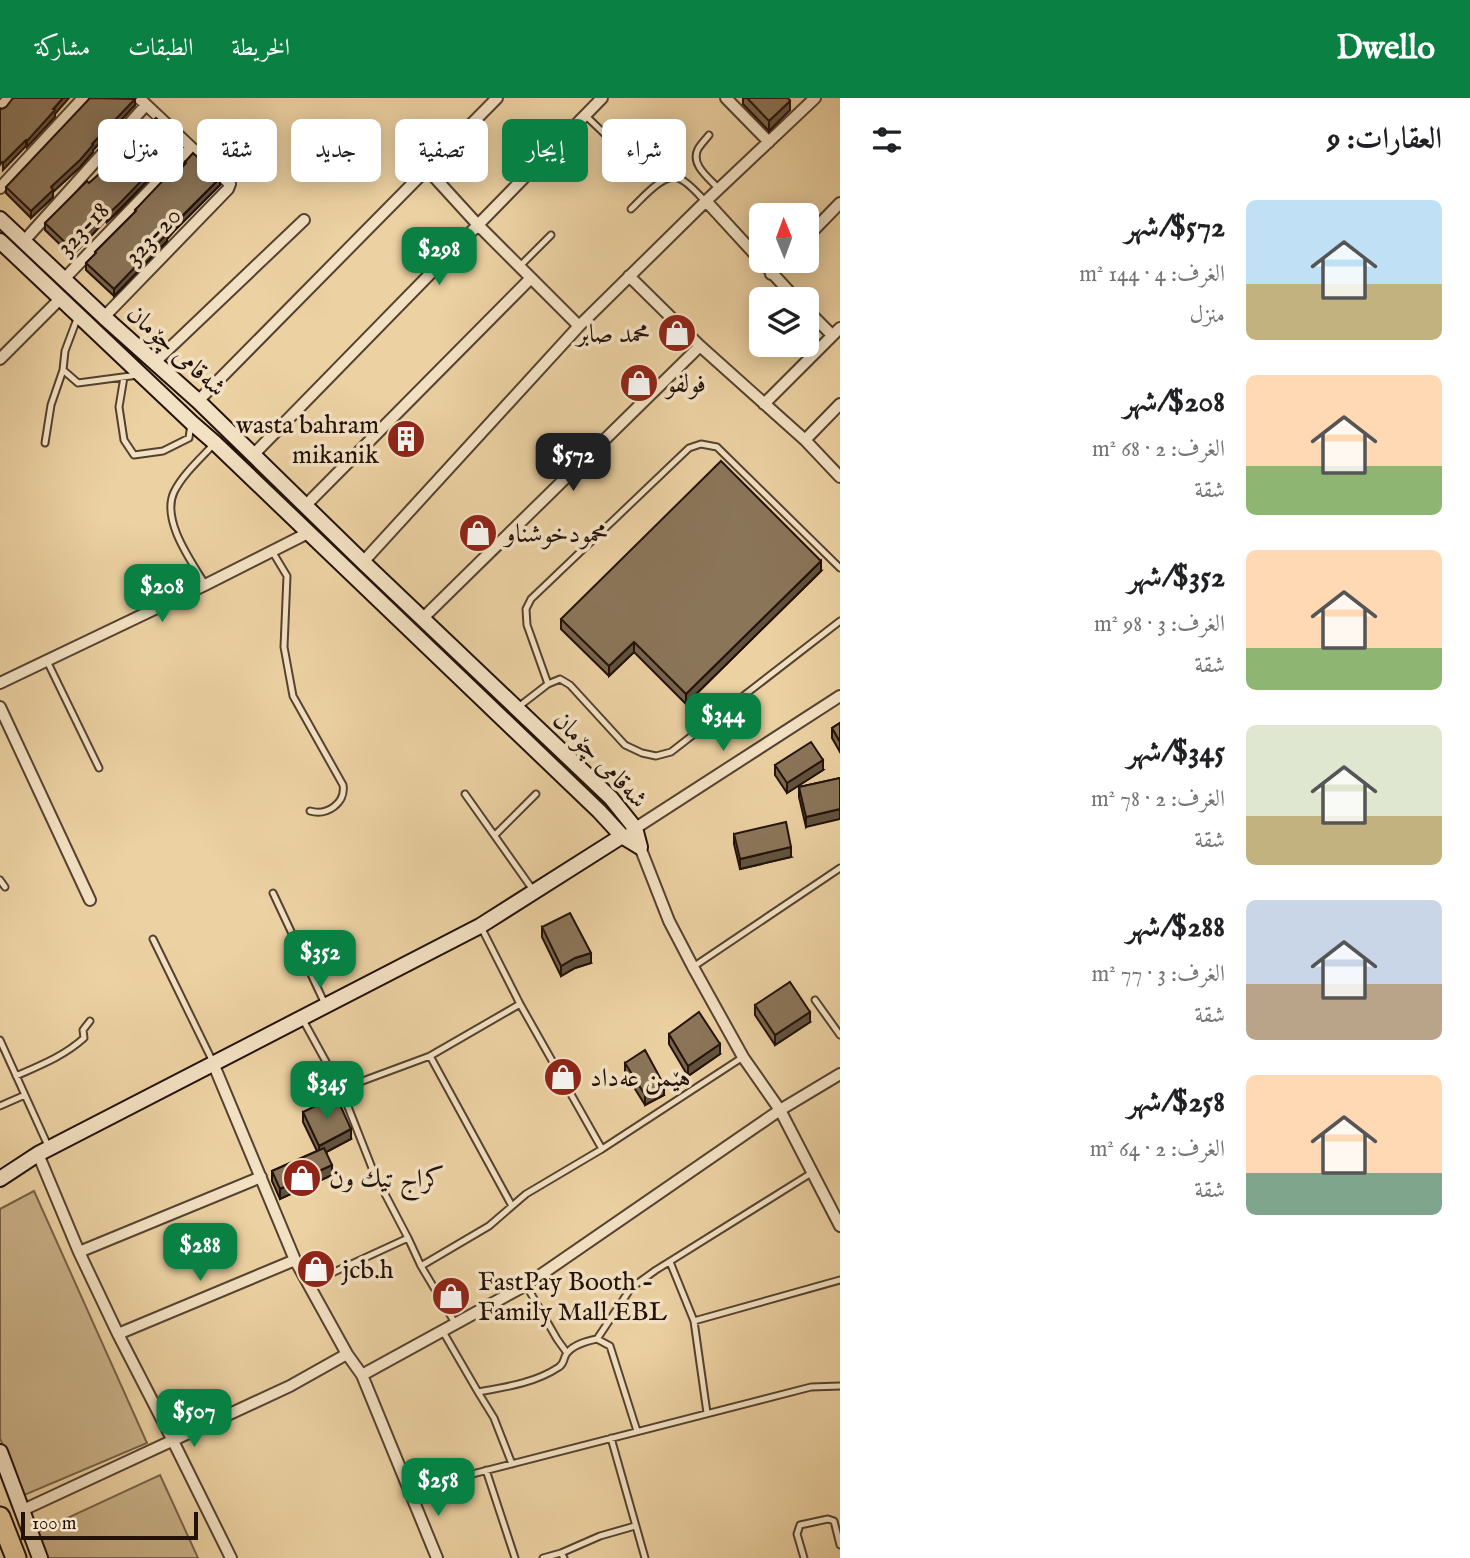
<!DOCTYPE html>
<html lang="ar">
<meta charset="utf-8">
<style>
:root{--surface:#fff;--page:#f6f6f6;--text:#202124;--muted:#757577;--accent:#0b8043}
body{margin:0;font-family:"IM FELL English",Amiri,serif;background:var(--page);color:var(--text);direction:rtl;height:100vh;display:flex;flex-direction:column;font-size:26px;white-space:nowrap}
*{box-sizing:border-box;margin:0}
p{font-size:23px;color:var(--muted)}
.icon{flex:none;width:38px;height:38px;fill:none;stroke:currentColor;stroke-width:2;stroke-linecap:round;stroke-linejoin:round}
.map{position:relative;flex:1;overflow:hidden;direction:ltr}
.side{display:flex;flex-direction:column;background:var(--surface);width:630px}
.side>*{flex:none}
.banner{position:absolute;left:21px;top:21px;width:665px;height:63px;direction:rtl;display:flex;gap:14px}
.needle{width:46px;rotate:359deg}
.controls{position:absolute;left:749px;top:105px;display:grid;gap:14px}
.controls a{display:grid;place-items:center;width:70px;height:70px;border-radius:10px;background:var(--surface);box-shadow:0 4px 18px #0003;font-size:35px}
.scale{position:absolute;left:21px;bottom:18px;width:177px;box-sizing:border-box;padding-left:7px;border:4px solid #22120a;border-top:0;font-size:19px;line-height:24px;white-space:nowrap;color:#22120a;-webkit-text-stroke:5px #f3e1c3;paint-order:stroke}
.price{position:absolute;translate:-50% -60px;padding:0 16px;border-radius:14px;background:var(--accent);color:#fff;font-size:23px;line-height:46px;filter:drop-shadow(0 2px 4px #0008)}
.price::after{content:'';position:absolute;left:50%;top:42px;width:21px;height:16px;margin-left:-10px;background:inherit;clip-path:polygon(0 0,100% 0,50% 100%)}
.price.active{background:#222;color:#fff}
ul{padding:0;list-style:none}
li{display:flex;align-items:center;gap:21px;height:175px;padding:0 28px}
li span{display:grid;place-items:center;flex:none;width:196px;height:140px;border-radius:10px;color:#555}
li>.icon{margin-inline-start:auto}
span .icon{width:84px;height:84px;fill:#fffc;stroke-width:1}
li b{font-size:30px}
h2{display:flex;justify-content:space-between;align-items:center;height:84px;padding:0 28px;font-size:30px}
.chip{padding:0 24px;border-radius:10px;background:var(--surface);box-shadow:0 4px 18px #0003;font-size:24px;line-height:63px}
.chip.active{background:var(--accent);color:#fff}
header{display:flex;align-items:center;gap:42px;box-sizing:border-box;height:98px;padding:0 35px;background:var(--accent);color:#fff}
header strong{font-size:33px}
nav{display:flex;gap:38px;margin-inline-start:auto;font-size:24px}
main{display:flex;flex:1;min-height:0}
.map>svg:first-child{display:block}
.green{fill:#cab188;stroke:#766249;stroke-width:2}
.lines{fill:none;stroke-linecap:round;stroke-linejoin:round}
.lane-casing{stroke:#544230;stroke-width:9}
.street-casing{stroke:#544230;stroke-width:14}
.secondary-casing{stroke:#22120a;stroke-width:18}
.highway-casing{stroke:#22120a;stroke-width:23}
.lane{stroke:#f3e1c3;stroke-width:5}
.street{stroke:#f3e1c3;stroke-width:10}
.secondary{stroke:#f3e1c3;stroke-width:14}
.highway{stroke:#ecd1a2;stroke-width:19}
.wall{fill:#78654d;stroke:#22120a;stroke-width:2}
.shaded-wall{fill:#61523e;stroke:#22120a;stroke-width:2}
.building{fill:#8b7559;stroke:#22120a;stroke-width:2}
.labels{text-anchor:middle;stroke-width:7;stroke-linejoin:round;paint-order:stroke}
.street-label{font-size:26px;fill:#22120a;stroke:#f3e1c3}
.poi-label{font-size:26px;fill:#22120a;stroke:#f3e1c3;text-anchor:start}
</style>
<header>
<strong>Dwello</strong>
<nav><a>الخريطة</a><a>الطبقات</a><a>مشاركة</a></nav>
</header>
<main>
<section class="side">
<h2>العقارات: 9<svg class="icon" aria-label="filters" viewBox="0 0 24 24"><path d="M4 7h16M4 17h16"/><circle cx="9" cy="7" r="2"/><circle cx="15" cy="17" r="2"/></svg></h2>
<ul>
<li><span style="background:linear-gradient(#bfe0f5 60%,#c2b280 0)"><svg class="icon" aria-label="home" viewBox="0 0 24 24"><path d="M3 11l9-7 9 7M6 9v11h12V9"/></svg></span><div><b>$572/شهر</b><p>الغرف: 4 · 144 m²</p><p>منزل</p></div></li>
<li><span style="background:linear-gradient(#ffd9b3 65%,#8fb573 0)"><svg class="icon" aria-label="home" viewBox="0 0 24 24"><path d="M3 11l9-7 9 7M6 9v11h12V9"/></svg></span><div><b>$208/شهر</b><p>الغرف: 2 · 68 m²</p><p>شقة</p></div></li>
<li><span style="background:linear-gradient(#ffd9b3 70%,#8fb573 0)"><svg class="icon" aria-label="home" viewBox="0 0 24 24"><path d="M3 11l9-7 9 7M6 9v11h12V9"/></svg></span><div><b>$352/شهر</b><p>الغرف: 3 · 98 m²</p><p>شقة</p></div></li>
<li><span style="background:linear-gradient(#dfe7d0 65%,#c2b280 0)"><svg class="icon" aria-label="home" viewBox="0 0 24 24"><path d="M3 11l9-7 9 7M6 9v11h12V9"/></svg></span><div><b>$345/شهر</b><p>الغرف: 2 · 78 m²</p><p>شقة</p></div></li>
<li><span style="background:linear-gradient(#c9d6e8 60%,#b9a48a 0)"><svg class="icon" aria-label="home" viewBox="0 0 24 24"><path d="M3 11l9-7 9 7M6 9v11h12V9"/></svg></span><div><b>$288/شهر</b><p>الغرف: 3 · 77 m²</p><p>شقة</p></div></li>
<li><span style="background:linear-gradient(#ffd9b3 70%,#7fa58c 0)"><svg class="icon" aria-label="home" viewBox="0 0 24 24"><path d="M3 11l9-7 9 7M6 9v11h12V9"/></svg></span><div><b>$258/شهر</b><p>الغرف: 2 · 64 m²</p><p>شقة</p></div></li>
</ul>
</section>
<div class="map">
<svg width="840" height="1460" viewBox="0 0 840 1460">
<rect width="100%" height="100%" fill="#ecd1a2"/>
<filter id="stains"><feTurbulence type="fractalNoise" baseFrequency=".00286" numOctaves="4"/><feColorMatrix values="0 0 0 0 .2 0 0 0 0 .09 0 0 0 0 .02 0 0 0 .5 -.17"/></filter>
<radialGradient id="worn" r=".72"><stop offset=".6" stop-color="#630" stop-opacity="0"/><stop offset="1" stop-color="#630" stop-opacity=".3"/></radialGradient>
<path class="green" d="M34 1093 147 1345 22 1398 0 1340V1111Z
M160 1377 198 1460H45L35 1435Z"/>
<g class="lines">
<defs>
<path id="lane" d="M585 17 611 42H623L637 30
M709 37C706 41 701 46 698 51 690 67 709 80 719 91
M631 111C642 101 664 73 680 81 688 84 699 97 705 103
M519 169 551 137
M77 221 65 253 63 272 78 285 138 277
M124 279 119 309 124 342 134 357 163 353 189 340 191 326
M45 345 51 307 63 272
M272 453 287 478 284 549 293 598 343 687C346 705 327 718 310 713
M205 486C191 463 161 422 174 394 183 376 200 361 213 347
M47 563 99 670
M548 586 527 527 526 511 531 501 689 350 701 346 717 349 840 470
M517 610 548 586 560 581 570 587 625 647 642 655 656 658 671 654 840 523
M465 696 533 792
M495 737 536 696
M0 782 5 789
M273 795 325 906
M481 829 520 906 602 1051
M153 841 213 964
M693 869 840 770
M815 902 840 937
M303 922 341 991 374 1075 408 1140
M0 942 49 1050
M430 958 512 1108
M16 978C41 967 64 958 84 940L83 932 90 923
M341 991 430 958 520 906
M0 1008 25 997
M670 1164 694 1223 707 1315
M421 1168 489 1128 526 1096 602 1051 743 959
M308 1186 408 1140 421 1168 455 1225
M526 1187 557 1241 567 1255
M694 1223 840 1182
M442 1232 478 1294
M597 1241 631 1190 656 1172 813 1074
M611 1340 645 1460
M512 1366 494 1320 478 1294C506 1289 535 1285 559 1269 565 1265 563 1260 567 1255 574 1246 587 1243 597 1241L610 1248 637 1333
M486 1372 515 1460
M410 1392 811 1289 840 1288
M561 1455 600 1438 635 1428
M543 1460 561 1455 564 1460
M804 1460 797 1436 800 1427 828 1421 834 1423 840 1447"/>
<path id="street" d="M726 0 769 44
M0 10 9 0
M426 70 478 127 579 228
M0 90 83 0
M706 103 796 201
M807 139 840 105
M24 143 146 7
M771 176 784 163
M629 178 700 248 805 342 840 379
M64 181 191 49
M807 212 832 237
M104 219 228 91 230 86 139 0
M0 261 60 201
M155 264 304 122
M198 303 497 0
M764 306 840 230
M805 342 840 306
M254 356 602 0
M305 408 531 180
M363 464 579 228 706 103 815 0
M423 520 700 248
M0 585 205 487 308 435
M0 609 90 802
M631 733 840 598
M640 749 669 823 693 869 743 959 780 1012 840 1128
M213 965 295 1162 347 1256 362 1277 437 1460
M38 1056 79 1154 118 1236 173 1343 231 1460
M79 1154 261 1079
M118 1236 295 1162
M362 1277 526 1187 780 1012 840 976
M23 1412 290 1288 347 1256"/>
<path id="secondary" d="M0 121 104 219 198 303 363 464 611 700 635 730 640 749
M0 143 192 325 215 345 599 713 622 738 640 749
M0 1081 38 1056 480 828 622 738
M0 1354 40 1460"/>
<path id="highway" d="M0 1419 16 1460"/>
</defs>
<use href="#lane" class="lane-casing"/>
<use href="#street" class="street-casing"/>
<use href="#secondary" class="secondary-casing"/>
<use href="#highway" class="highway-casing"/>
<use href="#lane" class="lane"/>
<use href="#street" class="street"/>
<use href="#secondary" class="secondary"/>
<use href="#highway" class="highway"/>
</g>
<path class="wall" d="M743 0H788L790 12 769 33 743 6Z
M135 7 93 52V54L80 69 53 94V99L31 120 6 95V89Z
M180 49 119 113 107 124 105 123 72 158 45 132V125L89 85Z
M185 64 220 87 174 133 167 141V143L114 198 86 172V165L95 156V154L135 114V112L185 67Z
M397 337 417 347 408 357 397 347Z
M821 473 686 606 634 554 609 578 561 531V521Z
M840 625V654L832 640V630Z
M775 667 823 672 787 695 775 677Z
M840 680 806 729 799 699V689Z
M734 736 791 759 740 771 734 746Z
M542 829 591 865 575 870 561 878 542 839Z
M755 907 810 924 775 947 755 917Z
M669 936 720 956 688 978 669 946Z
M625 965 664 997 645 1007 625 975Z
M303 1014 351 1041 326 1054 332 1077 280 1101 272 1083V1073L317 1053 303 1024Z"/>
<path class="shaded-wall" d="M63 0H69L55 16V19L27 49V43Z
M135 1V7L93 52V54L80 69 53 94V99L31 120V113L51 89Z
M790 3V12L769 33V23Z
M26 42V48L3 72V65Z
M180 43V49L107 124V117Z
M220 80V87L174 133 167 141V143L114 198V191L166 135Z
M105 116V123L72 158V151Z
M417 337V347L408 357V347Z
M821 463V473L686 606V596Z
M634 544V554L609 578V568Z
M823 662V672L787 695V685Z
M840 711V721L806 729V719Z
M791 749V759L740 771V761Z
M591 855V865L575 870 561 878V868L575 860Z
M810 914V924L775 947V937Z
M720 946V956L688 978V968Z
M664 987V997L645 1007V997Z
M351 1031V1041L319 1058V1048Z
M332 1067V1077L280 1101V1091Z"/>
<path class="building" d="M13 0H63L53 11 55 12 27 43 26 42 3 65 2 64 0 67V10L2 11 6 9Z
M90 0 135 1 92 46 93 47 80 62 51 89 53 92 31 113 6 89Z
M747 0H788L790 3 769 23Z
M156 20 180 43 119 106 107 117 105 116 72 151 45 125 87 83 89 85 100 75Z
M193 55 220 80 174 126 166 135 167 136 114 191 86 165 96 155 95 154 136 113 135 112 169 76 173 79 186 65 185 64Z
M404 326 417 337 408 347 397 337Z
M721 363 821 463 686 596 634 544 609 568 561 521Z
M840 625V644L832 630Z
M811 644 823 662 787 685 775 667Z
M840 680V711L806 719 799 689Z
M786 724 791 749 740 761 734 736Z
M570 815 591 855 575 860 561 868 542 829Z
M790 884 810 914 775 937 755 907Z
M699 914 720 946 688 968 669 936Z
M645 952 664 987 645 997 625 965Z
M336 998 351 1031 319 1048 303 1014Z
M324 1050 332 1067 280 1091 272 1073Z"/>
<defs>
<symbol id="shop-disc" viewBox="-11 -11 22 22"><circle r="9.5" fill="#8f2418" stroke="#f3e1c3"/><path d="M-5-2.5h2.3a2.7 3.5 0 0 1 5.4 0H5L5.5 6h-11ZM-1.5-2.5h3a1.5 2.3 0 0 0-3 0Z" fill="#fff"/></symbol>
<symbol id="building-disc" viewBox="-11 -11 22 22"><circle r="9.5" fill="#8f2418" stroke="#f3e1c3"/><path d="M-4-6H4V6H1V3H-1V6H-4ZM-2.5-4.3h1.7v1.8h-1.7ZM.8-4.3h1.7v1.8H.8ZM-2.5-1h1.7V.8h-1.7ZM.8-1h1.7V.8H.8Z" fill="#fff"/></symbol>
</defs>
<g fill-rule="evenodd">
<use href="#shop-disc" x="655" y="213" width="44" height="44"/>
<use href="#shop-disc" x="617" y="263" width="44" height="44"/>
<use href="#building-disc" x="384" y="319" width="44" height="44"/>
<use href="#shop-disc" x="456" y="413" width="44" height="44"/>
<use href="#shop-disc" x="541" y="957" width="44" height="44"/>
<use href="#shop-disc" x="280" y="1058" width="44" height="44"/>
<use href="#shop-disc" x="294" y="1149" width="44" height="44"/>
<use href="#shop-disc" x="429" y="1176" width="44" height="44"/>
</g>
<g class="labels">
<g class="street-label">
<text transform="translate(82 130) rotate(-46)" y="9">323-18</text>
<text transform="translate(152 137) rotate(-46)" y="9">323-20</text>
<text transform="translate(177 252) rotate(42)" y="9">شەقامی چۆمان</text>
<text transform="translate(601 661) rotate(46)" y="9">شەقامی چۆمان</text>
</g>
<g class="poi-label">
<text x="650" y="244" text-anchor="end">محمد صابر</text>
<text x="666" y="294">فولفو</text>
<text x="379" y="335" text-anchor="end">wasta bahram<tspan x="379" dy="30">mikanik</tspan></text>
<text x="505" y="444">محمودخوشناو</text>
<text x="590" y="988">هێمن عەداد</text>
<text x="329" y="1089">كراج تيك ون</text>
<text x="343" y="1180">jcb.h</text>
<text x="478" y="1192">FastPay Booth -<tspan x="478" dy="30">Family Mall EBL</tspan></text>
</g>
</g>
<rect width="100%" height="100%" filter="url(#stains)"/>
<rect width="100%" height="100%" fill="url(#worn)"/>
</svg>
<div class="controls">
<a><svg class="needle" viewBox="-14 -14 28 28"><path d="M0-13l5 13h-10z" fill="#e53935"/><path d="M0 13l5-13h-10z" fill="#757577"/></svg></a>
<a><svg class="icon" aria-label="layers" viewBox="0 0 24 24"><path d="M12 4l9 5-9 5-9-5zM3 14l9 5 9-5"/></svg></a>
</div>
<div class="scale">100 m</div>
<b class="price" style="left:439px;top:189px">$298</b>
<b class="price active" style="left:573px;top:395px">$572</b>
<b class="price" style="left:162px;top:526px">$208</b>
<b class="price" style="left:723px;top:655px">$344</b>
<b class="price" style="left:320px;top:892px">$352</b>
<b class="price" style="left:327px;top:1023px">$345</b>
<b class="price" style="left:200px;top:1185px">$288</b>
<b class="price" style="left:194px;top:1351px">$507</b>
<b class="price" style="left:438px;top:1420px">$258</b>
<div class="banner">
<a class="chip">شراء</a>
<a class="chip active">إيجار</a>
<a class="chip">تصفية</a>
<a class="chip">جديد</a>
<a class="chip">شقة</a>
<a class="chip">منزل</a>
</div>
</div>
</main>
